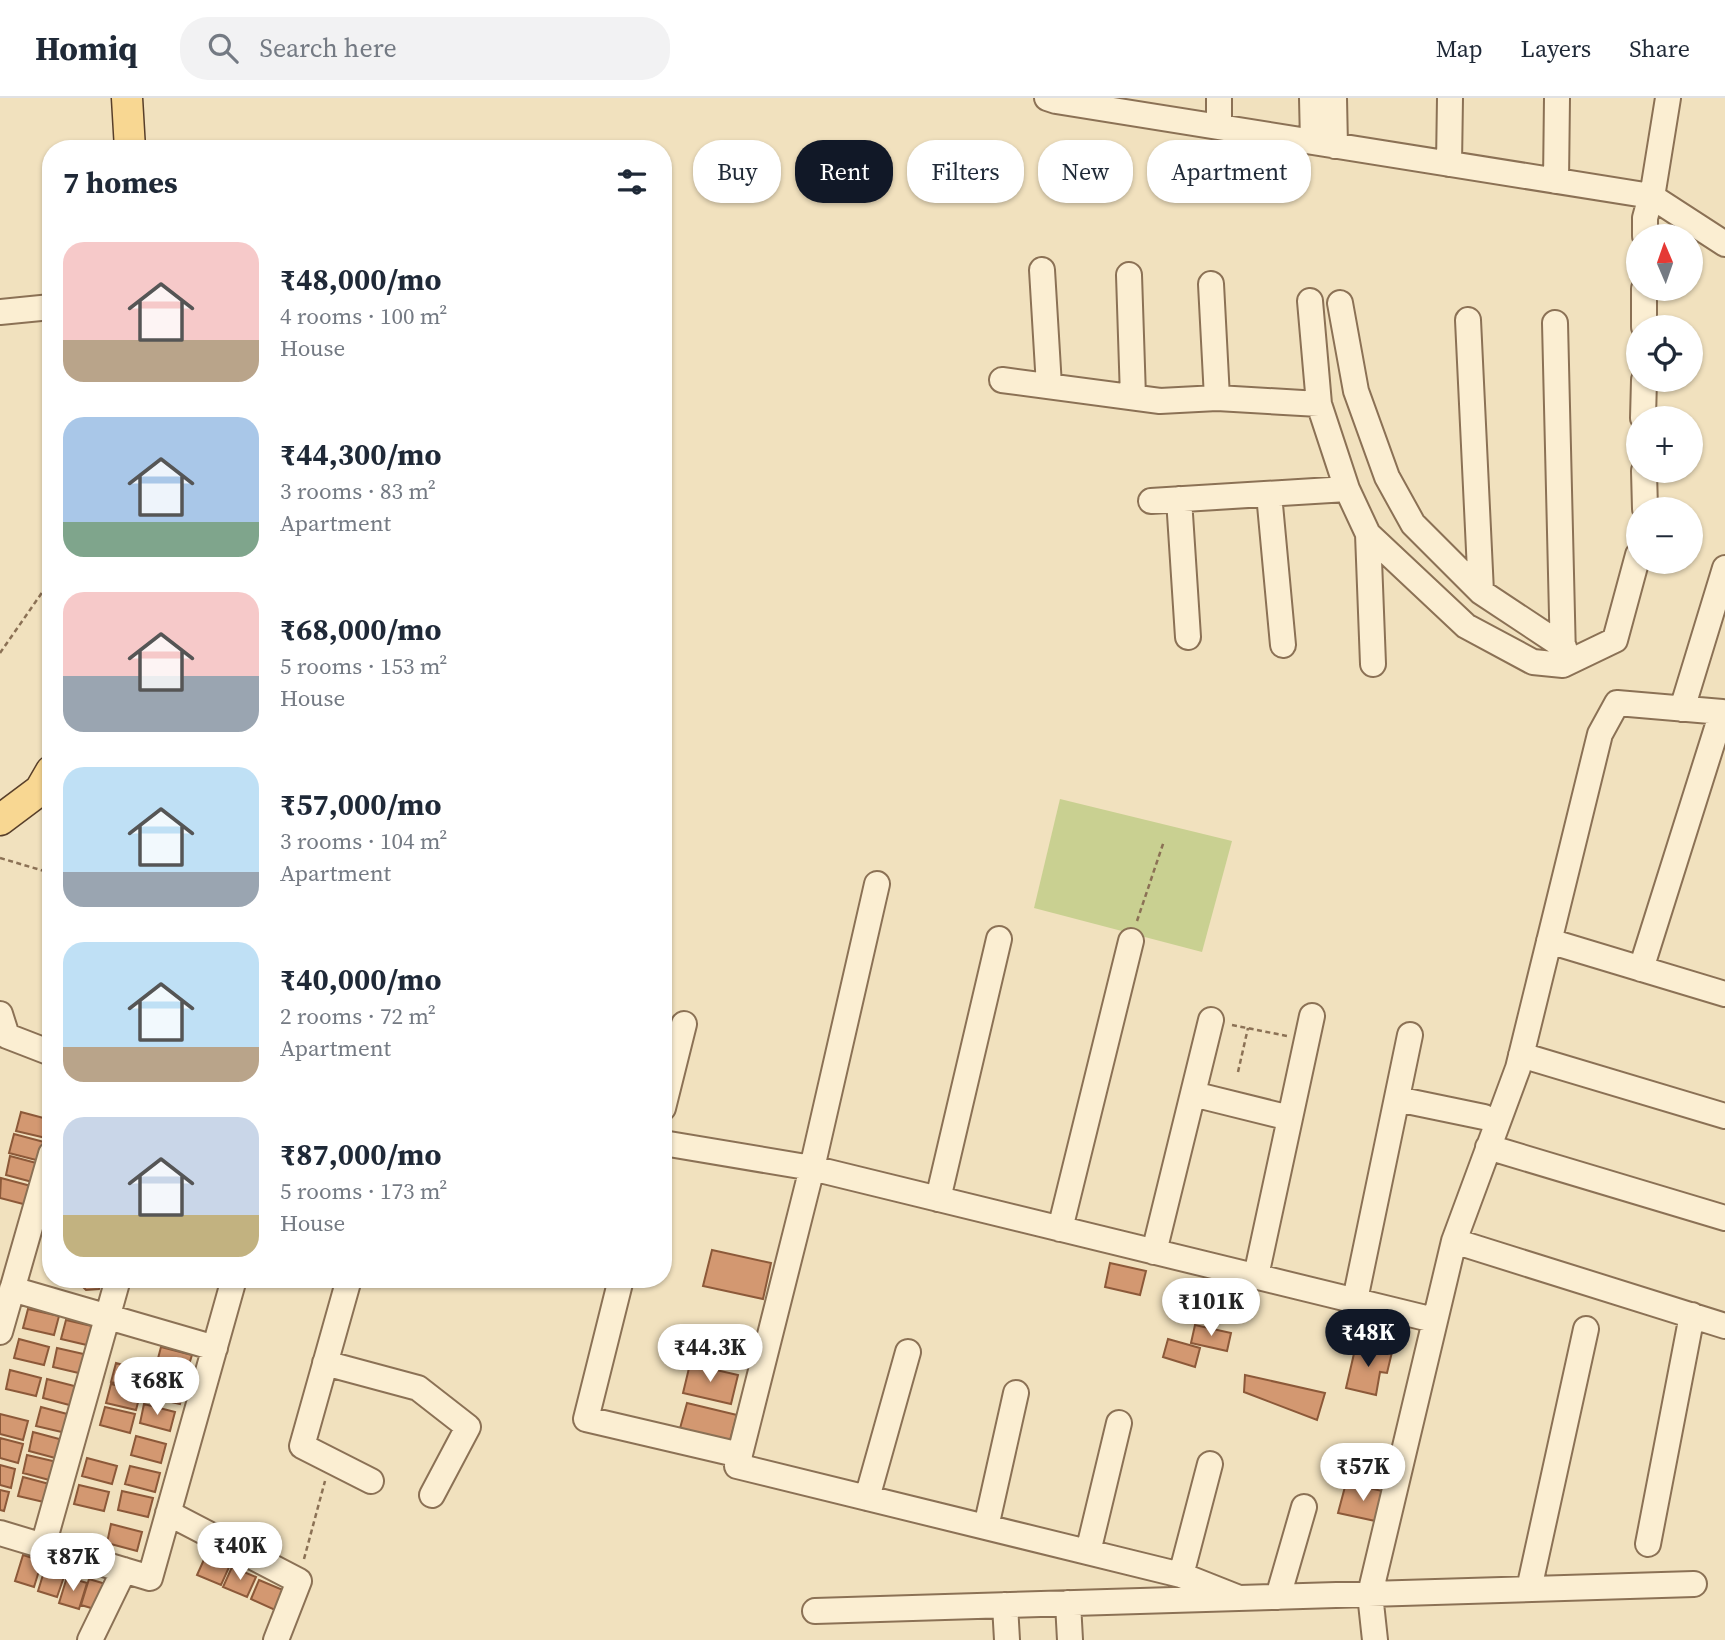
<!DOCTYPE html>
<meta charset="utf-8">
<style>
:root{--surface:#fff;--page:#f2f2f3;--text:#1f2937;--muted:#747a83;--line:#e0e1e3;--accent:#111827}
body{margin:0;font-family:"Source Serif 4",serif;background:var(--page);color:var(--text);height:100vh;display:flex;flex-direction:column;font-size:26px;white-space:nowrap}
*{box-sizing:border-box;margin:0}
p{font-size:23px;color:var(--muted)}
.icon{flex:none;width:38px;height:38px;fill:none;stroke:currentColor;stroke-width:2;stroke-linecap:round;stroke-linejoin:round}
.map{position:relative;flex:1;overflow:hidden}
.sheet{position:absolute;left:42px;top:42px;width:630px;height:1148px;display:flex;flex-direction:column;background:var(--surface);border-radius:28px;box-shadow:0 2px 5px #0004}
.sheet>*{flex:none}
.guide{position:absolute;left:693px;top:42px;width:665px;height:63px;display:flex;gap:14px}
.needle{width:46px;rotate:358deg}
.buttons{position:absolute;left:1626px;top:126px;display:grid;gap:14px}
.buttons a{display:grid;place-items:center;width:77px;height:77px;border-radius:50%;background:var(--surface);box-shadow:0 2px 5px #0004;font-size:35px}
.price{position:absolute;translate:-50% -60px;padding:0 16px;border-radius:24px;background:#fff;color:#222;font-size:23px;line-height:46px;filter:drop-shadow(0 2px 4px #0008)}
.price::after{content:'';position:absolute;left:50%;top:42px;width:21px;height:16px;margin-left:-10px;background:inherit;clip-path:polygon(0 0,100% 0,50% 100%)}
.price.on{background:var(--accent);color:#fff}
ul{padding:0;list-style:none}
li{display:flex;align-items:center;gap:21px;height:175px;padding:0 21px}
li span{display:grid;place-items:center;flex:none;width:196px;height:140px;border-radius:21px;color:#555}
li>.icon{margin-inline-start:auto}
span .icon{width:84px;height:84px;fill:#fffc;stroke-width:1}
li b{font-size:30px}
h2{display:flex;justify-content:space-between;align-items:center;height:84px;padding:0 21px;font-size:30px}
.pill{padding:0 24px;border-radius:28px;background:var(--surface);box-shadow:0 2px 5px #0004;font-size:24px;line-height:63px}
.pill.on{background:var(--accent);color:#fff}
header{display:flex;align-items:center;gap:42px;box-sizing:border-box;height:98px;padding:0 35px;background:var(--surface);border-bottom:2px solid var(--line)}
header strong{font-size:33px}
nav{display:flex;gap:38px;margin-inline-start:auto;font-size:24px}
.search{width:490px;height:63px;background:var(--page);display:flex;align-items:center;gap:18px;box-sizing:border-box;padding:0 24px;border-radius:28px;color:var(--muted);font-size:26px}
.map>svg:first-child{display:block}
.green{fill:#c9d091}
.building{fill:#d39871;stroke:#8c5939;stroke-width:2}
.lines{fill:none;stroke-linecap:round;stroke-linejoin:round}
.minor-casing{stroke:#8b7155;stroke-width:28}
.major-casing{stroke:#583f2a;stroke-width:33}
.path{stroke:#8b7155;stroke-width:2.5;stroke-dasharray:5 3.5;stroke-linecap:butt}
.minor{stroke:#fbeed2;stroke-width:24}
.major{stroke:#f8d792;stroke-width:30}
</style>
<header>
<strong>Homiq</strong>
<div class="search"><svg class="icon" aria-label="search" viewBox="0 0 24 24"><circle cx="10" cy="10" r="6"/><path d="M15 15l6 6"/></svg>Search here</div>
<nav><a>Map</a><a>Layers</a><a>Share</a></nav>
</header>
<div class="map">
<svg width="1725" height="1542" viewBox="0 0 1725 1542">
<rect width="100%" height="100%" fill="#f1e1be"/>
<path class="green" d="M1060 701 1232 743 1202 854 1034 810Z"/>
<path class="building" d="M21 1014 51 1022 46 1040 16 1033Z
M14 1036 44 1044 40 1063 9 1055Z
M10 1058 40 1066 36 1085 6 1077Z
M1 1080 31 1088 27 1107 0 1100Z
M712 1152 771 1165 763 1201 703 1188Z
M1110 1165 1146 1173 1140 1197 1105 1189Z
M75 1181H102V1182L99 1191 86 1192Z
M189 1181H213L211 1187Z
M28 1211 59 1218 54 1237 23 1230Z
M66 1222 96 1229 91 1248 61 1241Z
M1195 1227 1231 1235 1227 1253 1191 1245Z
M19 1241 49 1249 44 1267 14 1260Z
M1168 1241 1200 1250 1195 1269 1163 1259Z
M1356 1247 1392 1254 1387 1275 1380 1274 1376 1297 1346 1290Z
M161 1249 192 1257 186 1276 156 1268Z
M57 1250 88 1257 83 1276 53 1269Z
M116 1265 146 1273 141 1292 111 1284Z
M690 1266 738 1277 731 1306 683 1295Z
M10 1272 41 1280 36 1298 6 1291Z
M1245 1277 1325 1295 1317 1322 1244 1294Z
M155 1280 185 1287 180 1306 150 1299Z
M47 1281 78 1289 73 1308 43 1300Z
M111 1286 141 1293 136 1312 106 1305Z
M687 1305 737 1317 729 1346 679 1334Z
M144 1306 175 1314 170 1333 140 1325Z
M41 1309 71 1317 66 1335 36 1328Z
M105 1309 135 1316 130 1335 100 1327Z
M0 1316 28 1323 23 1342 0 1336Z
M33 1334 63 1342 59 1361 29 1353Z
M136 1338 166 1346 161 1365 131 1357Z
M0 1340 23 1346 18 1365 0 1360Z
M27 1357 57 1364 53 1383 23 1375Z
M87 1360 117 1368 112 1386 82 1378Z
M0 1367 15 1371 11 1390 0 1387Z
M130 1368 160 1375 155 1394 125 1386Z
M23 1379 53 1387 48 1405 18 1398Z
M1346 1385 1387 1394 1380 1424 1338 1415Z
M79 1387 109 1394 104 1413 74 1406Z
M0 1392 9 1394 4 1413 0 1412Z
M122 1393 153 1400 148 1419 118 1412Z
M111 1426 142 1434 137 1453 107 1445Z
M23 1457 42 1463 34 1489 15 1483Z
M206 1457 230 1467 221 1487 197 1477Z
M46 1467 66 1473 57 1499 38 1493Z
M232 1469 256 1479 247 1499 223 1489Z
M67 1479 87 1485 79 1511 59 1505Z
M89 1481 109 1487 101 1513 81 1507Z
M259 1482 283 1492 275 1512 251 1501Z"/>
<g class="lines">
<defs>
<path id="minor" d="M1047 0 1056 3 1651 98 1725 146
M1219 0V29
M1312 0 1313 44
M1334 0 1335 48
M1449 66 1450 0
M1556 83 1557 0
M1652 99 1668 0
M1645 138V120L1651 98
M1042 172 1049 288
M1129 177 1133 299
M1211 186 1217 300
M1310 203 1319 306 1347 391 1368 436 1466 528 1533 564 1563 567 1615 542 1638 457
M1340 205 1356 293 1387 379 1413 426 1481 494 1564 549
M0 214 51 209
M1468 222 1481 494
M1555 225 1563 559
M1644 229V191
M1002 282 1160 303 1217 300 1319 306
M1643 320 1644 282
M1644 373 1645 411
M1269 396 1283 547
M1179 401 1188 539
M1151 403 1347 391
M1368 436 1373 566
M1682 611 1725 470
M877 786 812 1070 737 1368 1181 1477 1239 1500
M1549 843 1725 896
M0 916 7 938 51 955
M1521 957 1725 1018
M1193 996 1290 1020
M1397 1001 1484 1019
M663 1010 684 926
M663 1045 812 1070 1434 1222
M1488 1049 1725 1120
M938 1101 999 841
M1060 1131 1131 843
M1454 1143 1725 1228
M1154 1154 1211 922
M1256 1178 1312 918
M349 1181 302 1348 371 1383
M621 1181 586 1321 740 1357
M12 1191 215 1250
M1355 1202 1410 937
M0 1234 51 1056
M325 1265 418 1290 468 1329 432 1397
M867 1400 908 1254
M168 1415 299 1483 276 1542
M986 1429 1016 1295
M0 1435 150 1480 234 1181
M1648 1446 1692 1217
M43 1448 118 1181
M1088 1454 1119 1325
M1181 1477 1210 1366
M1529 1491 1586 1231
M1278 1499 1304 1409
M1068 1505 1070 1542
M1005 1507 1007 1542
M815 1513 1694 1486
M90 1542 124 1472
M1375 1542 1370 1496 1454 1143 1518 970 1600 636 1617 605 1722 614 1641 871"/>
<path id="major" d="M127 0 130 51
M0 722 40 692 51 673"/>
</defs>
<use href="#minor" class="minor-casing"/>
<use href="#major" class="major-casing"/>
<path class="path" d="M0 555 48 486 51 464
M0 760 51 775
M1137 823 1164 743
M1232 927 1287 938
M1238 974 1248 930
M304 1461 325 1383"/>
<use href="#minor" class="minor"/>
<use href="#major" class="major"/>
</g>
</svg>
<div class="buttons">
<a><svg class="needle" viewBox="-14 -14 28 28"><path d="M0-13l5 13h-10z" fill="#e53935"/><path d="M0 13l5-13h-10z" fill="#747a83"/></svg></a>
<a><svg class="icon" aria-label="locate" viewBox="0 0 24 24"><circle cx="12" cy="12" r="6"/><path d="M12 2v4M12 18v4M2 12h4M18 12h4"/></svg></a>
<a>+</a>
<a>−</a>
</div>
<b class="price" style="left:1211px;top:1240px">₹101K</b>
<b class="price on" style="left:1368px;top:1271px">₹48K</b>
<b class="price" style="left:710px;top:1286px">₹44.3K</b>
<b class="price" style="left:157px;top:1319px">₹68K</b>
<b class="price" style="left:1363px;top:1405px">₹57K</b>
<b class="price" style="left:240px;top:1484px">₹40K</b>
<b class="price" style="left:73px;top:1495px">₹87K</b>
<div class="guide">
<a class="pill">Buy</a>
<a class="pill on">Rent</a>
<a class="pill">Filters</a>
<a class="pill">New</a>
<a class="pill">Apartment</a>
</div>
<section class="sheet">
<h2>7 homes<svg class="icon" aria-label="filters" viewBox="0 0 24 24"><path d="M4 7h16M4 17h16"/><circle cx="9" cy="7" r="2"/><circle cx="15" cy="17" r="2"/></svg></h2>
<ul>
<li><span style="background:linear-gradient(#f6c9c9 70%,#b9a48a 0)"><svg class="icon" aria-label="home" viewBox="0 0 24 24"><path d="M3 11l9-7 9 7M6 9v11h12V9"/></svg></span><div><b>₹48,000/mo</b><p>4 rooms · 100 m²</p><p>House</p></div></li>
<li><span style="background:linear-gradient(#a9c7e8 75%,#7fa58c 0)"><svg class="icon" aria-label="home" viewBox="0 0 24 24"><path d="M3 11l9-7 9 7M6 9v11h12V9"/></svg></span><div><b>₹44,300/mo</b><p>3 rooms · 83 m²</p><p>Apartment</p></div></li>
<li><span style="background:linear-gradient(#f6c9c9 60%,#9aa5b1 0)"><svg class="icon" aria-label="home" viewBox="0 0 24 24"><path d="M3 11l9-7 9 7M6 9v11h12V9"/></svg></span><div><b>₹68,000/mo</b><p>5 rooms · 153 m²</p><p>House</p></div></li>
<li><span style="background:linear-gradient(#bfe0f5 75%,#9aa5b1 0)"><svg class="icon" aria-label="home" viewBox="0 0 24 24"><path d="M3 11l9-7 9 7M6 9v11h12V9"/></svg></span><div><b>₹57,000/mo</b><p>3 rooms · 104 m²</p><p>Apartment</p></div></li>
<li><span style="background:linear-gradient(#bfe0f5 75%,#b9a48a 0)"><svg class="icon" aria-label="home" viewBox="0 0 24 24"><path d="M3 11l9-7 9 7M6 9v11h12V9"/></svg></span><div><b>₹40,000/mo</b><p>2 rooms · 72 m²</p><p>Apartment</p></div></li>
<li><span style="background:linear-gradient(#c9d6e8 70%,#c2b280 0)"><svg class="icon" aria-label="home" viewBox="0 0 24 24"><path d="M3 11l9-7 9 7M6 9v11h12V9"/></svg></span><div><b>₹87,000/mo</b><p>5 rooms · 173 m²</p><p>House</p></div></li>
</ul>
</section>
</div>
